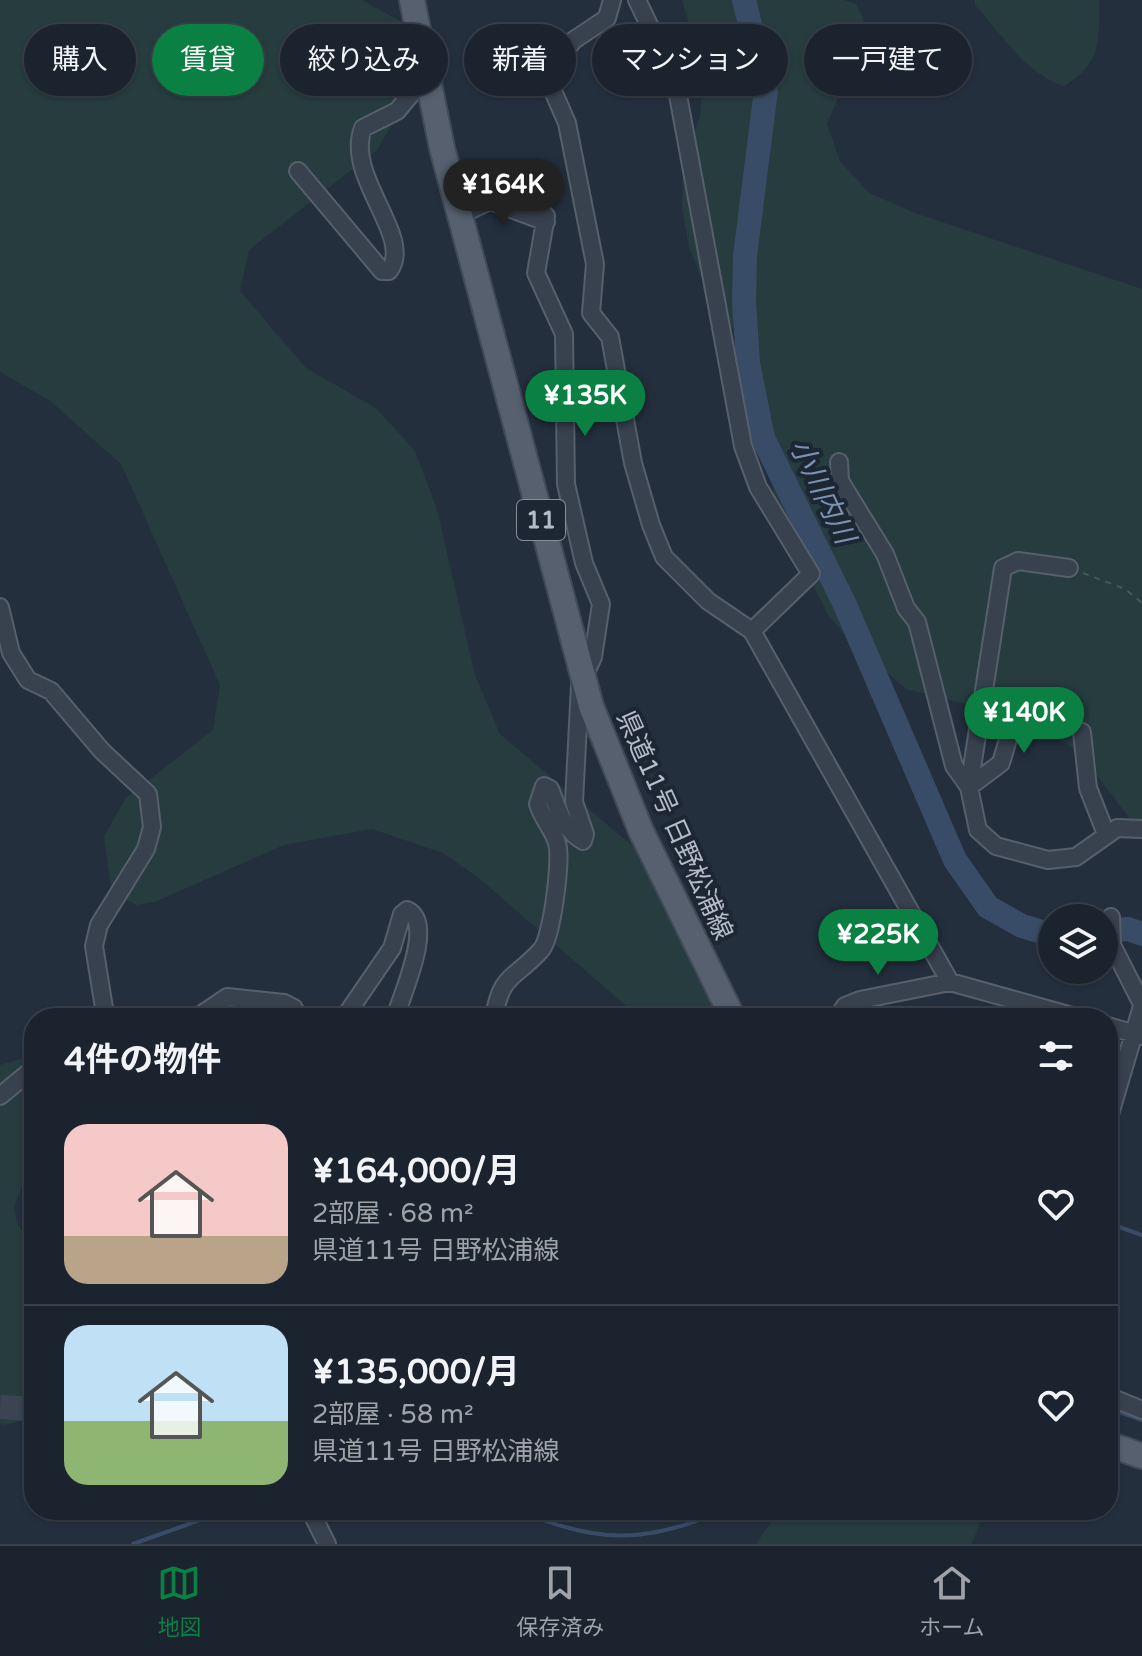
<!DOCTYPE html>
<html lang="ja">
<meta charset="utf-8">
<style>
:root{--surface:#1b232e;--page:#282f3a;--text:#f1f3f6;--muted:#a0a4aa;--line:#39404a;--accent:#0b8043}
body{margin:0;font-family:"Varela Round","Noto Sans JP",sans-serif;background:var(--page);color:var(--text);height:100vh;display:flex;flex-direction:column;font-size:30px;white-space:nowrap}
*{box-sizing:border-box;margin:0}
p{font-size:26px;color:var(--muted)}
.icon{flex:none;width:44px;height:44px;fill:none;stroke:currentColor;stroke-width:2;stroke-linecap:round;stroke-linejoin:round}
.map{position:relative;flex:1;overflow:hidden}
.sheet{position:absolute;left:24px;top:1008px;width:1094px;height:512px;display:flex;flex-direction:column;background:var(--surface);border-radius:32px;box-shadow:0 2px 6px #0004,0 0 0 2px var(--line)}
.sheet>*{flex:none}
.hud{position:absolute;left:24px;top:24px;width:1094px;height:72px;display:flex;gap:16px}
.tools{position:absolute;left:1038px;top:904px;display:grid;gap:16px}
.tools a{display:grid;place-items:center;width:80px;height:80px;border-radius:50%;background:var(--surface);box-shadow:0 2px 6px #0004,0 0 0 2px var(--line);font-size:40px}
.price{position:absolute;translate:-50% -68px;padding:0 18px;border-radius:28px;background:var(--accent);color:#fff;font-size:26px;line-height:52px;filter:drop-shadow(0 2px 4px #0008)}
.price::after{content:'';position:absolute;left:50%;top:48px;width:24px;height:18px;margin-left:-12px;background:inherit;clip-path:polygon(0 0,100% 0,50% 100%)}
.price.current{background:#222;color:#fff}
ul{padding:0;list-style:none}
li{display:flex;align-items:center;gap:24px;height:200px;padding:0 40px}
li+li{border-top:2px solid var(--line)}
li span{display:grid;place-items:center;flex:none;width:224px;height:160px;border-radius:24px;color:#555}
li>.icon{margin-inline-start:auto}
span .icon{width:96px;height:96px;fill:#fffc;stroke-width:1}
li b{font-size:34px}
h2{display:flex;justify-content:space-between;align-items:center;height:96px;padding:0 40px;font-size:34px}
.tag{padding:0 28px;border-radius:36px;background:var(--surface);box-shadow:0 2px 6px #0004,0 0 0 2px var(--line);font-size:28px;line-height:72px}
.tag.current{background:var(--accent);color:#fff}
.tab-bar{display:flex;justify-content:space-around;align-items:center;height:112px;border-top:2px solid var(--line);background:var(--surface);font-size:22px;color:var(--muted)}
.tab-bar a{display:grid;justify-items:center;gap:4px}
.tab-bar .current{color:var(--accent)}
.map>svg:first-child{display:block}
.green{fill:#263c3f}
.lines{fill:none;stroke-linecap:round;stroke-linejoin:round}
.stream{stroke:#394c67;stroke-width:4}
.river{stroke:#394c67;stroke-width:24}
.primary-tunnel{stroke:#3a4453;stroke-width:24;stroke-dasharray:24 12;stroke-linecap:butt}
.street-casing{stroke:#565f6c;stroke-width:20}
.primary-casing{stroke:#414a57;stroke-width:28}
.path{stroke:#44595c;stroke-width:2;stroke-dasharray:6 6;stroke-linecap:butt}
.street{stroke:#38414e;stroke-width:16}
.primary{stroke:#56606e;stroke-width:24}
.labels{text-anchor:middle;stroke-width:8;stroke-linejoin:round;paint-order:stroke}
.shield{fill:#1d2633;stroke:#878f9c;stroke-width:2}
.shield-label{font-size:24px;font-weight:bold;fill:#b4bcc9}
.street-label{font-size:26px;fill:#b4bcc9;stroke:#1d2633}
.water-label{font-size:28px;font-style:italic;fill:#7c92b1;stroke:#1d2633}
</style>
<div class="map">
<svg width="1142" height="1544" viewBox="0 0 1142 1544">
<rect width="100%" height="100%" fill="#242f3e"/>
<path class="green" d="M0 0H362L414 29 418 82 376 151 249 250 240 291 306 368 376 408 415 451 437 509 475 675 500 734 661 870 733 1018H640L480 879 443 853 372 829 284 845 157 901 137 905 112 894 104 836 126 798 213 730 220 685 121 464 49 400 0 372Z
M682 0H843L856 4 864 20 846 79 827 124 840 161 869 193 918 214 1142 289V835L1081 754 1034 721 906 689 849 639 829 616 790 541 777 506 768 472 767 410 754 362 701 277 689 247 682 208 683 172 701 112V63Z
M975 0H1099C1099 40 1102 64 1064 86 1024 73 1003 35 975 5Z
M34 1055V1154L14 1207 17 1223 34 1248V1418L4 1425 0 1423V1065Z
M779 1510H981L982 1519 971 1544H756Z"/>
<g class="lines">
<path class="stream" d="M1108 1223 1142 1235
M1108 1408 1142 1420
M518 1510C596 1544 647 1544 724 1510
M133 1544 228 1510"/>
<path class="river" d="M744 0 766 90 745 256 744 301 748 363 763 438 845 605 955 860 988 907 1022 926 1052 935
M1104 931 1128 929 1142 934"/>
<path class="primary-tunnel" d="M0 1407 34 1409"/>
<defs>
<path id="street" d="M612 0 607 18 574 40 559 58 553 91 567 123 595 264 591 313 610 337 633 463 651 525 664 557 708 601 752 631 950 982
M637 0 675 79 743 446 758 487 811 574 752 631
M298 171 382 271H389C415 237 344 177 363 128L397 111 427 75
M460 215 490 201 546 222
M839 462 840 481 885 554 906 608 917 622 954 766 969 787 1001 763 1013 722 1022 708 1044 699 1070 705
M1069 568 1018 561 1003 568 969 787 978 830 996 846 1048 860 1076 857 1117 828 1142 829
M0 607 11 653 28 680 51 691 102 751 148 794 152 827 146 849 99 925 94 946 104 1008 102 1018
M1082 732 1088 788 1106 834
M1111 917 1112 945 1142 1004
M196 1018 227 997 284 1003 294 1008 297 1018
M344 1018 392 948 402 914 407 910C434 922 405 987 398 1009L399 1018
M494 1018C501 973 514 980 541 950 552 939 562 858 557 843 553 829 542 818 538 804L544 786 550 789C558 809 563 830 583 841L585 834 574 802 580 685 593 657 601 604 584 563 566 484 564 334 536 273 546 216 538 209
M837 1018 845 1006 860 1000 950 982 1079 1018
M1108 1026 1142 1036
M0 1096 34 1068
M1108 1121 1142 1006
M1108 1396 1142 1410
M310 1510 327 1544"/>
<path id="primary" d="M412 0 442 148 591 706 641 831 733 1018
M1108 1444 1142 1456"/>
</defs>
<use href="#street" class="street-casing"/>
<use href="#primary" class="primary-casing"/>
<path class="path" d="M1083 573 1125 589 1142 603"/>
<use href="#street" class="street"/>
<use href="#primary" class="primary"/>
</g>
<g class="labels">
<rect class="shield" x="517" y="500" width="48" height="40" rx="6"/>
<g class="shield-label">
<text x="541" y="528">11</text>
</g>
<g class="street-label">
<text transform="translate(675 825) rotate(66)" y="9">県道11号 日野松浦線</text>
</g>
<g class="water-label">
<text transform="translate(823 491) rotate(64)" y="10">小川内川</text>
</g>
</g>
</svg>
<div class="tools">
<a><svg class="icon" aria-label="layers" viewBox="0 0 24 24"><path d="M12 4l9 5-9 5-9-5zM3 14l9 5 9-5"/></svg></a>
</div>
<b class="price current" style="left:503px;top:227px">¥164K</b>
<b class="price" style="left:585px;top:438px">¥135K</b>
<b class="price" style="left:1024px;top:755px">¥140K</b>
<b class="price" style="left:878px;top:977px">¥225K</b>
<div class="hud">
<a class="tag">購入</a>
<a class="tag current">賃貸</a>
<a class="tag">絞り込み</a>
<a class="tag">新着</a>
<a class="tag">マンション</a>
<a class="tag">一戸建て</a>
</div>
<section class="sheet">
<h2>4件の物件<svg class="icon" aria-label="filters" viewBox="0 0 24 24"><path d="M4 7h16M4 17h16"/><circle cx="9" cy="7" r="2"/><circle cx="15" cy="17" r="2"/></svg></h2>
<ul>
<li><span style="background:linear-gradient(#f6c9c9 70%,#b9a48a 0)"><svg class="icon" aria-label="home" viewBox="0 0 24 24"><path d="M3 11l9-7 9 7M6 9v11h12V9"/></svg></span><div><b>¥164,000/月</b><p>2部屋 · 68 m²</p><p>県道11号 日野松浦線</p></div><svg class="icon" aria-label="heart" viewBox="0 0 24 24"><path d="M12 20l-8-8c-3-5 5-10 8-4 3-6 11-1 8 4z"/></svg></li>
<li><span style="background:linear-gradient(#bfe0f5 60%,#8fb573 0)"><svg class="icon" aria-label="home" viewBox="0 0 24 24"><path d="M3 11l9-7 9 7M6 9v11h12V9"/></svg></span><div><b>¥135,000/月</b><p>2部屋 · 58 m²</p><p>県道11号 日野松浦線</p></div><svg class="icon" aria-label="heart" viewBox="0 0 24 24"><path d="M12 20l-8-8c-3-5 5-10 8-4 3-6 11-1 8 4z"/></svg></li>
</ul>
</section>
</div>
<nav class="tab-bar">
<a class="current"><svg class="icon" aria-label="map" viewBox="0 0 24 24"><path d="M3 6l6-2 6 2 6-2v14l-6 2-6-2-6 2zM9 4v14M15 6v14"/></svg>地図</a>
<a><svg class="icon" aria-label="saved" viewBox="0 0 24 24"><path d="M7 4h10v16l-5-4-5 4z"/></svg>保存済み</a>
<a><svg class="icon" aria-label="home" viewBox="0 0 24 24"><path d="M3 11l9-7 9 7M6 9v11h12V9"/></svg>ホーム</a>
</nav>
